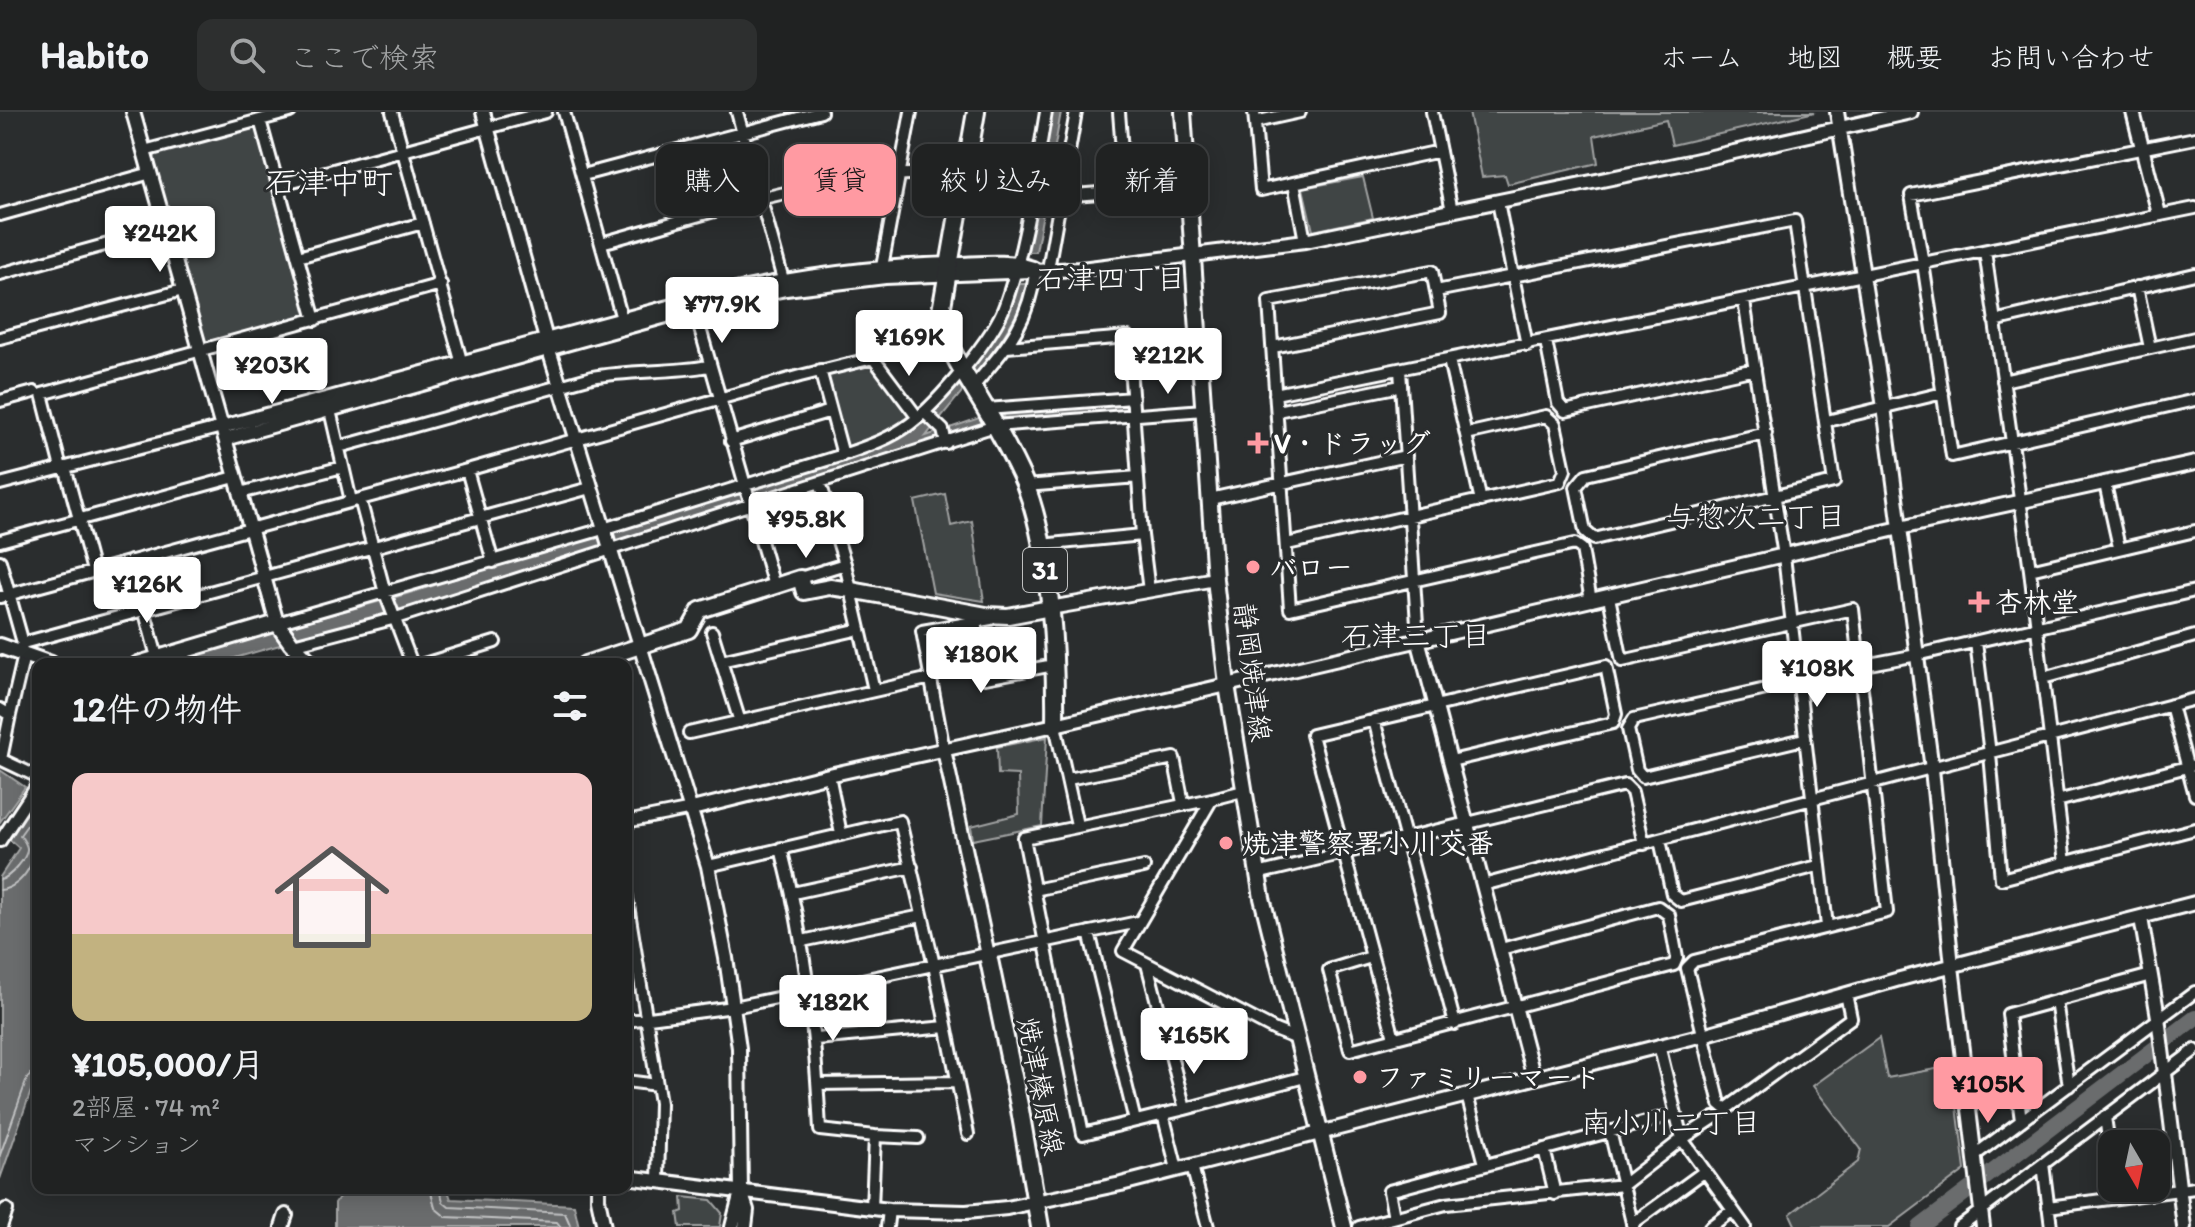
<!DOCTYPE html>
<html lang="ja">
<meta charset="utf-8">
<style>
:root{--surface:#202222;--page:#2d2f2f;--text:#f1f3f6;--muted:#a2a4a5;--line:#3d3f40;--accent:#ff9aa2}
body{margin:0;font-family:Itim,"Klee One",sans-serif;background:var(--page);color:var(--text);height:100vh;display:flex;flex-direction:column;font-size:30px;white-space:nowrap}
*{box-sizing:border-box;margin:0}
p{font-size:26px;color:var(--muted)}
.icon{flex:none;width:44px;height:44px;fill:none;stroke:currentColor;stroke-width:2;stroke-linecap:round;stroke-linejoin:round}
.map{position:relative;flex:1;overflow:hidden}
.sheet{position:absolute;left:32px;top:546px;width:600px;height:536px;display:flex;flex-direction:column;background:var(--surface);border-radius:16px;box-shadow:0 4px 20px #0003,0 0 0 2px var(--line)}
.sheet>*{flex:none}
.hud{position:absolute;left:656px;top:32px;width:760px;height:72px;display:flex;gap:16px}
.needle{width:52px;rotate:171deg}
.fabs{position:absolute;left:2098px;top:1018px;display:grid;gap:16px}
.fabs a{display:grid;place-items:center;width:72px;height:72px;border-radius:16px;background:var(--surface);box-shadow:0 4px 20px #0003,0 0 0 2px var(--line);font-size:40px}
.price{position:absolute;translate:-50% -68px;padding:0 18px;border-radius:8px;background:#fff;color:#222;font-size:26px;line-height:52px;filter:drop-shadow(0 2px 4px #0008)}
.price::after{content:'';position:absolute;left:50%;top:48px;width:24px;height:18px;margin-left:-12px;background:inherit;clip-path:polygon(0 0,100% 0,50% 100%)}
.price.active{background:var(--accent);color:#111}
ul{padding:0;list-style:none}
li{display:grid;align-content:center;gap:16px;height:424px;padding:0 40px}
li+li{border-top:2px solid var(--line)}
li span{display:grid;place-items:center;height:248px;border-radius:16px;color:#555}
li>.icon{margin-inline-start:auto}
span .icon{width:144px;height:144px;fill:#fffc;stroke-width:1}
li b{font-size:34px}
h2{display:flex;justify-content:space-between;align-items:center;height:96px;padding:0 40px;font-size:34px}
.tag{padding:0 28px;border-radius:16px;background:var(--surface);box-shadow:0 4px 20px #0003,0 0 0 2px var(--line);font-size:28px;line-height:72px}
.tag.active{background:var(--accent);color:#111}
header{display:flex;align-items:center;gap:48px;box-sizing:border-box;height:112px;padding:0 40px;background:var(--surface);border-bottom:2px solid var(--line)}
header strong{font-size:38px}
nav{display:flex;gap:44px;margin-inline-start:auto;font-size:28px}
.search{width:560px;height:72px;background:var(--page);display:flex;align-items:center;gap:20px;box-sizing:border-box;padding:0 28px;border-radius:16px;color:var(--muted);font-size:30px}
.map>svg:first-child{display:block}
.green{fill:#414445;stroke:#a0a2a2;stroke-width:2}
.water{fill:#6a6c6d;stroke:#a6a7a7;stroke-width:2}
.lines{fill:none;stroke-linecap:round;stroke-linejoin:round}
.shore{stroke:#c3c4c5;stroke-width:2}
.stream{stroke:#a6a7a7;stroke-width:3}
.river{stroke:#6a6c6d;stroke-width:16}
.minor-casing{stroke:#fff;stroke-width:16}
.tertiary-casing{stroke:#fff;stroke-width:18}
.secondary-casing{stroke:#fff;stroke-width:20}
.primary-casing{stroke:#fff;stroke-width:22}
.minor{stroke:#2a2d2e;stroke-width:10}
.tertiary{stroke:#2a2d2e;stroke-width:12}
.secondary{stroke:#2a2d2e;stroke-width:14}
.primary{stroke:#2a2d2e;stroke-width:16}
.poi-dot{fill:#ff9aa2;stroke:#2a2d2e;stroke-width:3}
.labels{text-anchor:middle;stroke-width:6;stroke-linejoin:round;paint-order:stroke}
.shield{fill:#2a2d2e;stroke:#bfc0c0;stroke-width:2}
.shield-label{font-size:26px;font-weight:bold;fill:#fff}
.poi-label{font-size:28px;font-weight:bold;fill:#fff;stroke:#2a2d2e;text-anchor:start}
.street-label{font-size:28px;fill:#fff;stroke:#2a2d2e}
.neighbourhood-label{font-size:30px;fill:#fff;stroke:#2a2d2e}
.quarter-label{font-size:32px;fill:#fff;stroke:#2a2d2e}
</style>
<header>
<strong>Habito</strong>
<div class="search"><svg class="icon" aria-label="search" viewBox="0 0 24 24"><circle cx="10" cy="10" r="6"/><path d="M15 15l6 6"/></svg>ここで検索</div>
<nav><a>ホーム</a><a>地図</a><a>概要</a><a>お問い合わせ</a></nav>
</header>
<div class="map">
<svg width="2195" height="1115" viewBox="0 0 2195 1115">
<rect width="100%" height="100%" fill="#2a2d2e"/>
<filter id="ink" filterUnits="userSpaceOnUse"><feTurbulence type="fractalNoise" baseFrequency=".0125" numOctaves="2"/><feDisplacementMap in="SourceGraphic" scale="16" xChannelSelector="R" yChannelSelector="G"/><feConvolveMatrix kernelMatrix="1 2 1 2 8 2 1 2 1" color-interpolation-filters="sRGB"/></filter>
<g filter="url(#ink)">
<path class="green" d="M1469 0H1815L1672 33 1666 8 1594 24 1598 51 1508 72 1505 63 1482 65Z
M253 14 258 17 309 201 305 206 209 233 204 231 154 47 156 41Z
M1363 65 1373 106 1313 119 1303 76Z
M872 250 908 301V305L884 320 846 335 826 265 829 261Z
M945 382 951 414 972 409 984 489 933 481 915 389Z
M1047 625 1042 714 973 728 971 714 1019 702 1018 663 998 662 997 635Z
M1879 926 1887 966 1952 954 1965 1058 1889 1115H1796L1790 1102 1858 1050 1861 1037 1813 974Z
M682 1085 711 1088 722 1101 720 1115H680L678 1101 683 1099Z"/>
<path class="water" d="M1051 0H1061L1036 140H1027L1037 68Z
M1018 172H1027L1029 175C1006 234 964 275 926 324L982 305 983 312 770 383 628 426 405 497 214 552H200L193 546 216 534 403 483 891 331C944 302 996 228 1018 172Z
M1127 292V298L1005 308 1003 301Z
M0 658 25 675 0 710Z
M38 684V959L0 1067V765L19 736 8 726Z
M345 1076H447L451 1087 574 1093 579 1115H335V1091Z"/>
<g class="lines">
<path class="shore" d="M0 768C9 766 28 746 27 736 26 731 23 727 20 723L38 698
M0 778C23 776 41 744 33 723L38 715
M0 1043 27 967 31 962 38 961
M430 1076 435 1096 446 1105 557 1110 561 1115
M440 1076 443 1090 449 1095 565 1101 571 1115"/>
<path class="stream" d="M1691 1028 1699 1022
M1657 1052 1680 1036"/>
<path class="river" d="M1920 1115 2195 906"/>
<defs>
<path id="minor" d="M392 0 462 252
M564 0 622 207
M737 0 785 175
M1254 0 1261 78 1440 39
M1432 0 1452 99
M260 8 315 208
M1255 10 1300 0
M2195 26 1911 83 1923 151 1952 344 2195 288
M144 39 290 0
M583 63 821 0
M1294 71 1305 129
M278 73 546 0
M1061 84 1125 79 1119 0
M1498 90 1527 233
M0 103 151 61
M601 131C678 110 755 85 833 71 900 59 968 58 1035 60
M1985 139 2030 458
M298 145 423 111
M882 155 911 0
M1048 157 1076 0
M0 162 166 116
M2137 175 2150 236
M1436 179 1795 109 1834 370 1594 427 1585 419 1576 375 1586 363 1766 321
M1744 189 1784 444 1827 814
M693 192 774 474
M1994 209 2195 162
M0 226 183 178
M1546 229 1558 291 1565 299 1755 257
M1007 235 1128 225 1142 423 1149 479
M1273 235 1440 201 1432 159 1269 189 1290 497 1575 432 1582 437 1591 489
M873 246 918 306
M1449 248 1481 389
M820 258 843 343
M1400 258 1418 527
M2003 269 2195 226
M973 275C1008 233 1028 213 1036 157
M1275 282 2195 96
M0 289 34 280
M329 294 351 389
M986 297 1133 286
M1277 299 1401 274
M924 300 943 318 946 331
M1827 309 1943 281
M731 329 831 299
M339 335 592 265C631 258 670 261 709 254
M65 355 93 459
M61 356 42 282 441 172
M467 358 493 450
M820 370 845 452 874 578
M0 372 222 315
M2105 372 2119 435
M1025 374 1138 365
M240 381 343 355
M360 387 385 481 412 552
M1210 387 1406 344
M0 429 235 365
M1287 432 1560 370 1565 358 1555 312 1546 304 1466 322
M1041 433 1142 423
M0 449 23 531 21 536
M131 449 157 545
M800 466 845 452
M0 485 467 358 800 264 873 246 940 205
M1609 485 1622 549 1853 497 1887 800 1694 849 1687 856 1720 992 1726 997 1851 906 1846 882
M975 510 985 566 1054 553
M277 511 603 417 843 343C866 335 890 327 910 312 938 291 994 225 1005 193 1027 131 1035 64 1046 0
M712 520 740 610
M1976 530 1990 642 2001 767 2195 717
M23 531 590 376
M293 533 396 506 995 314 1204 298
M176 539 191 552
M721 549 860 517
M424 552 495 530
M1859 554 1917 543 2195 479
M2043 566 2195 524
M1797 570 1634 607 1628 617 1637 658 1643 665 1804 627
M2171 593 2195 683
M0 597 10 603 1 647
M10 603 24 543
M1374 608 1455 912
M1055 613 1077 713
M689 621 931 566
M944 638 922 519 991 507
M0 647 38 665
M829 663 841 722
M1068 667 1174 646 1183 691
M1243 679 1212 687 1123 839 1275 918 1295 926
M2057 689 2195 653
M626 710 692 697
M1660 728 1672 782 1681 789 1818 754
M0 729 38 672
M781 736C806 833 815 918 820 1018L875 1024 918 1026
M2065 751 2030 458 2195 419
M708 754 900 709 934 853 968 1022
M1257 762 1625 673 1632 680 1644 732
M1483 773 2195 587
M1034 778 1144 755
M626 781 660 991 658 1069
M793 781 912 755
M1089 820 1135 1009
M802 829 922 804
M1371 845 1329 858 1350 938 1674 853 1677 846 1669 803 1658 795 1501 837
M1147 852 1185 997 1305 965
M2056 889 2069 974
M626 909 734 895 1138 810
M1394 926 1312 623 1606 554 1616 602 1613 611 1451 649
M816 927 946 915
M1659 933 1682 1027 1745 1115
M626 969 657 973
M818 972 957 970
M1467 983 1485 1052
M1185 997 1083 1022 1024 726 1212 687
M1163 1002 1177 1057
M2105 1005 2112 1054
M2021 1009 2008 902 2151 863
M1610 1019 1633 1115
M1544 1037 1555 1082
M1975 1043 2195 880
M2043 1052 2051 1115
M1192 1054 1208 1115
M2048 1095 2195 1076
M872 1096 875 1024
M1394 1105 1389 1079 1676 1002
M1632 1112 1705 1059
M887 1115 889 1098
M1359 1115 1446 1092 1623 1073 1682 1027 1714 1006
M1710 1115 1733 1098
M1959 1115 2195 938"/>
<path id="tertiary" d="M133 0 277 511
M483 0 549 238 708 754 726 846 739 936 741 1080 732 1115
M1837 0 1884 295 1900 416 1932 657 1952 854 1983 1115
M2133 0 2159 102
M222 315 713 183C795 165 875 153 959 152 984 151 1009 148 1033 156
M225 327 695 196 786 177 885 165 1081 157 1305 129 1694 49 1911 0
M1050 496 1215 467
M1418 527 1534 966 1703 923 1896 868 2195 791
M944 638 988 843
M692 697 829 663 1055 613 1900 416 2195 351
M2141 806 2158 905 2184 1115
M626 1065 889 1098 966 1100 1007 1096 1121 1072 1534 966
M598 1076V1087L604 1115
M741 1080 747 1098 745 1115
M0 1115 6 1098
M282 1115 286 1103"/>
<path id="secondary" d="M1183 0 1215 467 1227 573 1262 786 1344 1115
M0 534 51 552
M138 552 277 511 291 531 312 552
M585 552 689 518 700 498 800 466 804 480 830 475 851 478 986 503 1008 504 1050 496"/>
<path id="primary" d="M976 0 940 205C946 231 959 253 973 276 992 307 1011 339 1025 372 1051 438 1056 543 1055 613
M988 843 1020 998 1040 1115"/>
</defs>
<use href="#minor" class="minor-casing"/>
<use href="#tertiary" class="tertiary-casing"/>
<use href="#secondary" class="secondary-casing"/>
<use href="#primary" class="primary-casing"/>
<use href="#minor" class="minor"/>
<use href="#tertiary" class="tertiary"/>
<use href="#secondary" class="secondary"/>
<use href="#primary" class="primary"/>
</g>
</g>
<g class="poi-dot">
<path d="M1254 319h8v8h8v8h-8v8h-8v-8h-8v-8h8z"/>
<circle cx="1253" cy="455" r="8"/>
<path d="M1975 478h8v8h8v8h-8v8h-8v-8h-8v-8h8z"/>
<circle cx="1226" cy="731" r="8"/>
<circle cx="1360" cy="965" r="8"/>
</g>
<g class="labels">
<rect class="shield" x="1023" y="436" width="44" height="44" rx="6"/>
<g class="shield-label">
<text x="1045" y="467">31</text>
</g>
<g class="poi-label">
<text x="1274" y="341">V・ドラッグ</text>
<text x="1269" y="465">バロー</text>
<text x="1995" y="500">杏林堂</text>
<text x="1242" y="741">焼津警察署小川交番</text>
<text x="1376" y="975">ファミリーマート</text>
</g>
<g class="street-label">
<text transform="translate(1253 560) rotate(83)" y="10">静岡焼津線</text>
<text transform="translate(1041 974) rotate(79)" y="10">焼津榛原線</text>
</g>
<g class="neighbourhood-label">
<text x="1111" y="177">石津四丁目</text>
<text x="1756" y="415">与惣次二丁目</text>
<text x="1416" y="534">石津三丁目</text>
<text x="1671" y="1021">南小川二丁目</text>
</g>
<g class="quarter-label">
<text x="329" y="81">石津中町</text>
</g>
</g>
</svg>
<div class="fabs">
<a><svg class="needle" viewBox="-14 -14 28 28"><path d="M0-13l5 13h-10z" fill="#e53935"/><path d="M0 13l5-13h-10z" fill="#a2a4a5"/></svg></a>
</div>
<b class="price" style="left:160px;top:162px">¥242K</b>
<b class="price" style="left:722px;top:233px">¥77.9K</b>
<b class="price" style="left:909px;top:266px">¥169K</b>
<b class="price" style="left:1168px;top:284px">¥212K</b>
<b class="price" style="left:272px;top:294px">¥203K</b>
<b class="price" style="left:806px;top:448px">¥95.8K</b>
<b class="price" style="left:147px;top:513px">¥126K</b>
<b class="price" style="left:981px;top:583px">¥180K</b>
<b class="price" style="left:1817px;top:597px">¥108K</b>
<b class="price" style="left:833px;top:931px">¥182K</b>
<b class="price" style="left:1194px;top:964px">¥165K</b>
<b class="price active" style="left:1988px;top:1013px">¥105K</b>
<div class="hud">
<a class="tag">購入</a>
<a class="tag active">賃貸</a>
<a class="tag">絞り込み</a>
<a class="tag">新着</a>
</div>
<section class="sheet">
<h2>12件の物件<svg class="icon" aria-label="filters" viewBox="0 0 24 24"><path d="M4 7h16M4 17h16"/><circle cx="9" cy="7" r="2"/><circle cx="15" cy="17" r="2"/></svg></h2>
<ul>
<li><span style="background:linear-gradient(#f6c9c9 65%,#c2b280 0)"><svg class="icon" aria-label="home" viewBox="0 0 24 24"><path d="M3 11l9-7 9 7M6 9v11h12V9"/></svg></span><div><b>¥105,000/月</b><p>2部屋 · 74 m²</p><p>マンション</p></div></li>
</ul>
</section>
</div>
